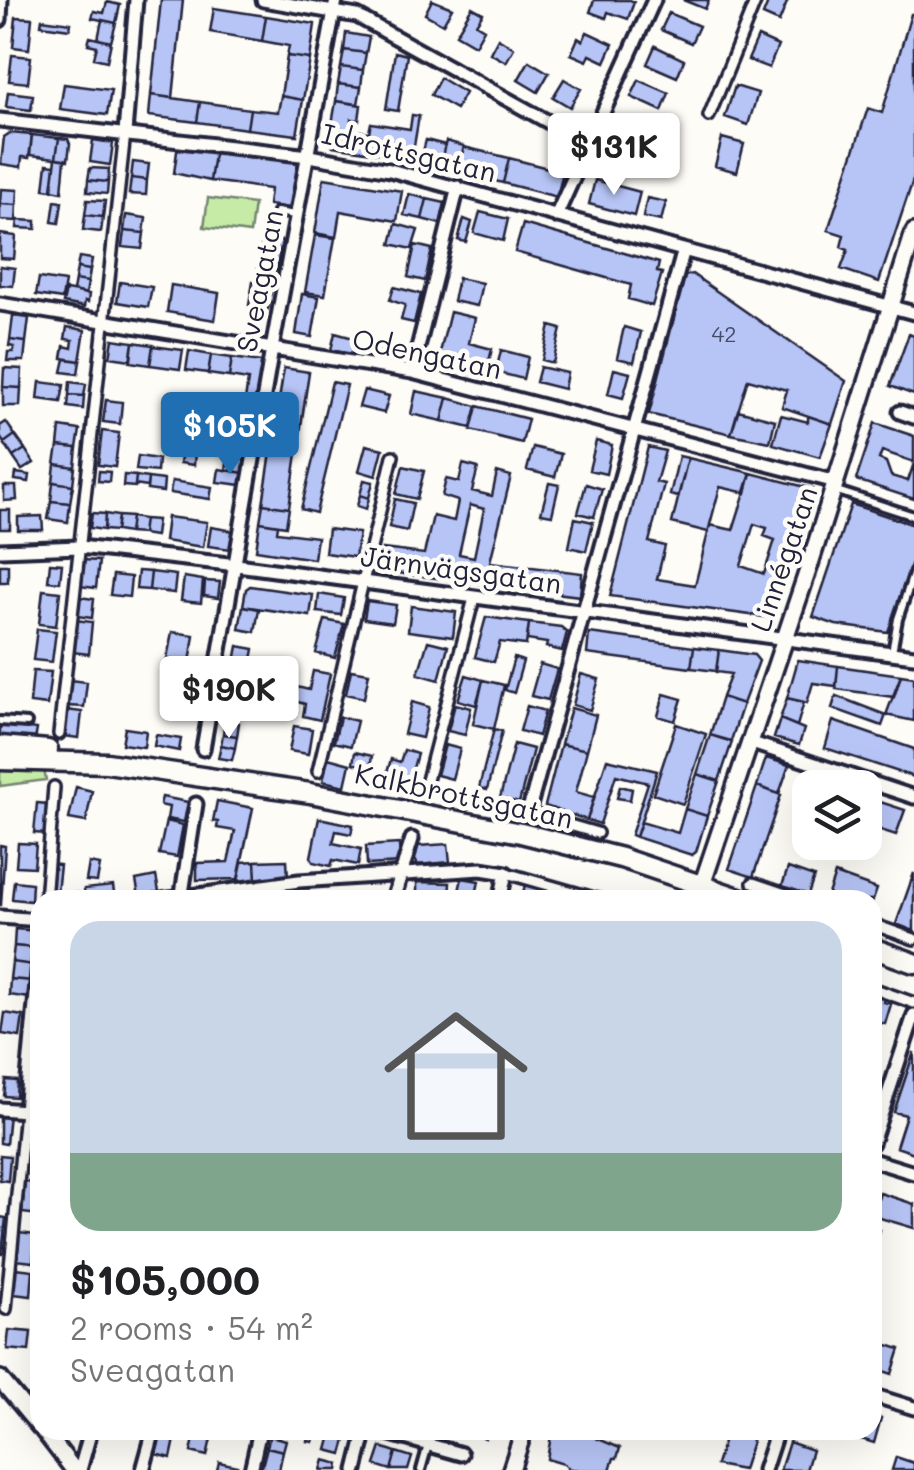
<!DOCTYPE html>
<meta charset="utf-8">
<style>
:root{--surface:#fff;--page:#f6f6f6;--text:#202124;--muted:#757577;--accent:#1f6fb2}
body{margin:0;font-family:Mali,sans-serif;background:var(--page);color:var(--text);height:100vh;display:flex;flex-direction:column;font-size:38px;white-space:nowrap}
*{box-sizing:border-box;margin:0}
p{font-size:32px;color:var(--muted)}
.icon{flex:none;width:55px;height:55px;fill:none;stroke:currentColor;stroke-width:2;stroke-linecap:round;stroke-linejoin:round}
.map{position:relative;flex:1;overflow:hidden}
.drawer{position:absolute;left:30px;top:890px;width:852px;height:550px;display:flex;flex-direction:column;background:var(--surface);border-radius:30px;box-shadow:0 10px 40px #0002}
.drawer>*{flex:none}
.controls{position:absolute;left:792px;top:770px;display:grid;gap:20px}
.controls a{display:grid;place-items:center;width:90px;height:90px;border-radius:20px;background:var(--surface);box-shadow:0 10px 40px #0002;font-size:50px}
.price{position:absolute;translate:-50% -85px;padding:0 22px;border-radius:10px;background:#fff;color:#222;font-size:32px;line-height:65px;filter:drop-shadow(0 2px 5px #0008)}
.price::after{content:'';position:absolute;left:50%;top:60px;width:30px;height:22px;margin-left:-15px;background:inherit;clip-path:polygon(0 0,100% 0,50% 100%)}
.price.selected{background:var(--accent);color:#fff}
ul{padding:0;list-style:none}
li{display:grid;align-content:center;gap:20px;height:530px;padding:0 40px}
li span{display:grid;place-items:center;height:310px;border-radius:30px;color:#555}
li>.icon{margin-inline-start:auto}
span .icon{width:180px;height:180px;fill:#fffc;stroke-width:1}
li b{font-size:42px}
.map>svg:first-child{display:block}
.green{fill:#c5eba6;stroke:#748670;stroke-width:2.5}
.building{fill:#b7c5f6;stroke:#22223b;stroke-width:2.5;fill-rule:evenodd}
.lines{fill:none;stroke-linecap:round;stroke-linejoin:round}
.service-casing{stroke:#22223b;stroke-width:14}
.pedestrian-casing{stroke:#22223b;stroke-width:16}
.minor-casing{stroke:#22223b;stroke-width:19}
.tertiary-casing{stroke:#22223b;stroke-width:22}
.secondary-casing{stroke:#22223b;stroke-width:25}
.service{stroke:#fdfcf7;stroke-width:6}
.pedestrian{stroke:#fdfcf7;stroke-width:9}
.minor{stroke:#fdfcf7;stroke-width:11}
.tertiary{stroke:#fdfcf7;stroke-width:15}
.secondary{stroke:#fdfcf7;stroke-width:18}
.labels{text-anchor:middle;stroke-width:9;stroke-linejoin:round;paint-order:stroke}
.number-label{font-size:22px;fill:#474b6a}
.street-label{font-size:28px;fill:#22223b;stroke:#fdfcf7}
</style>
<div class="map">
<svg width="914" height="1470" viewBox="0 0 914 1470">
<rect width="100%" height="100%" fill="#fdfcf7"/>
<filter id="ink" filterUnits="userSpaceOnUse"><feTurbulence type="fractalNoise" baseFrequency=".01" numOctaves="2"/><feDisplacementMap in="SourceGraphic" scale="20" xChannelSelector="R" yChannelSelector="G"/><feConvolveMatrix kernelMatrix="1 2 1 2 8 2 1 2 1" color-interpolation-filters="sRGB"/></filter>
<g filter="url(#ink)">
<path class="green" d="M208 198 254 204 250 233 204 227Z
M0 766 40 767 44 770 46 780 0 786Z"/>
<path class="building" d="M161 0H183L173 98 151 95Z
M432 0 452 8 443 24 425 14Z
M594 0H630L634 2 628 19 608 12 606 18 590 12Z
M683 0H709L705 9Z
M769 0H788L779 22 763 15Z
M107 2 120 5 116 23 92 18 94 11 104 13Z
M472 7 483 13 476 24 484 29 475 45 456 34Z
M214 8 266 16 262 41 210 32Z
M669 13 699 26 691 43 661 30Z
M911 14H914V177L879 282 841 269 848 250 841 247 844 235 828 230 868 108 882 113Z
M266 16 315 24 310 59 287 56 289 46 262 41Z
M16 17 32 18 29 49 13 47Z
M42 19 71 23 70 29 41 25Z
M102 20 116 23 111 42 98 39Z
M587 32 613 44 605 62 590 55 587 61 571 54 578 38 583 41Z
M346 33 369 37 366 53 344 50Z
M90 37 111 42 107 61 94 58 97 46 88 44Z
M758 37 778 46 769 68 748 60Z
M498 38 514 48 506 62 490 53Z
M655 46 684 60 677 77 647 64Z
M344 50 366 53 363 70 341 67Z
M395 52 407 55 398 111 386 109Z
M12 55 31 57 28 83 9 81Z
M287 56 310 59 303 100 281 96Z
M529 61 549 73 538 92 518 80Z
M341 67 363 70 361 87 338 84Z
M440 78 465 93 456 109 431 95Z
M564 79 581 89 570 107 553 97Z
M639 80 669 93 662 111 631 97Z
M64 84 111 90 107 115 60 109Z
M338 84 361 87 358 104 336 101Z
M735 86 758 93 748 125 725 117Z
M8 92 33 95 31 110 6 107Z
M151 95 200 102 197 122 149 116Z
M281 96 303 100 297 135 247 129 250 109 278 112Z
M336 101 361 105 359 120 351 119V130L369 132 371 123 410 129 412 115 419 116 412 158 333 146 329 142Z
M200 102 250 109 247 129 197 122Z
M646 123 663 131 653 153 636 146Z
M10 133 32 135 29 158 22 157 21 167 1 164 4 137Z
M32 135 59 138 56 158 30 155Z
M59 138 68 139 70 144 68 160 56 158Z
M616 138 631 144 619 174 604 168Z
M722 138 744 144 737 172 715 166Z
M93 140 113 143 110 165 90 162Z
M426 140 445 145 440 164 421 159Z
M446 141 464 146 458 168 440 164Z
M178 144 215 148 210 181 174 173Z
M464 147 509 158 503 183 458 172Z
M215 148 305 160 296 209 268 205 270 189 210 181Z
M56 158 65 159 62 192 52 190Z
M509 158 563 172 557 197 503 183Z
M133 162 149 164 147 180 131 178Z
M47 164 55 165 52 190 44 189Z
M90 168 109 169 108 182 88 180Z
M131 178 147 180 146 195 129 194Z
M324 178 402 191 397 221 340 211 336 237 315 233Z
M88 180 108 182 107 194 87 192Z
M595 180 640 192 634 216 589 204Z
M1 189 18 190 17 205 0 204Z
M409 194 427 199 422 219 404 215Z
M647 198 666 202 661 221 643 217Z
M427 199 445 203 440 224 422 219Z
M87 200 105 201 103 217 85 215Z
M55 201 62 202 59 223 52 222Z
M0 204 17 205 16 221 0 220Z
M480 212 508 219 503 241 474 233Z
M85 215 103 217 101 232 83 230Z
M126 215 146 218 144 233 124 231Z
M464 219 472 222 466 242 458 240Z
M18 220 36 221V229L17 228Z
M396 224 418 230 412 249 391 244Z
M523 224 659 263 657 272 662 273 652 306 628 299 631 285 515 252Z
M124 231 144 233 142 249 122 247Z
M0 234 16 236 14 259 0 258Z
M315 235 335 238 325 295 305 292Z
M263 237 282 241 276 271 258 268Z
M415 245 432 249 425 281 408 277Z
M79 257 92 259 90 270 77 268Z
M0 266 15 268 13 286 0 285Z
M77 268 90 270 88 282 75 280Z
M692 274 846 381 832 424 782 407 787 390 748 379 731 434 649 414 685 276Z
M39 278 65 282 62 299 36 295Z
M458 278 482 283 477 306 453 301Z
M75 280 88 282 86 294 73 291Z
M120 282 152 287 148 307 117 302Z
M253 282 272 285 268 309 249 305Z
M171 285 219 293 215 320 167 312Z
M394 287 421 294 414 323 401 320 405 305 390 300Z
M66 290 89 294 88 302 85 301 84 307 63 303Z
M302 294 319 297 312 337 296 334Z
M450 312 475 318 469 343 492 349 485 377 437 365Z
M13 316 29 318 26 342 10 340Z
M550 326 561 329 553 363 542 360Z
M67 327 85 330 80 361 62 358 64 346 72 348 73 340 65 339Z
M624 327 641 332 634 362 617 358Z
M335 333 357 339 353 355 331 350Z
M909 334 914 336V395L890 386Z
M113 339 133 342 131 360 110 357Z
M10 340 26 342 24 361H7L8 352H13L14 347 9 346Z
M133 342 153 345 150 365 130 362Z
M375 343 395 347 392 364 372 361Z
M153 346 183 350 180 369 150 365Z
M501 350 528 357 523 379 496 372Z
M189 351 211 355 208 373 186 370Z
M211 355 232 358 229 377 208 374Z
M232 358 262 362 254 416 243 414 248 380 229 377Z
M65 359 80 361 78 374 62 372Z
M540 367 567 373 564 389 536 382Z
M4 368 22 369 21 388 3 387Z
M284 368 309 372 289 508 263 504Z
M614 369 630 373 623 398 608 394Z
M40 382 64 385 61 402 38 399Z
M70 382 86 384 84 396 69 395Z
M332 382 347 385 316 513 301 509Z
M3 387 21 388 20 406H3Z
M364 390 389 396 384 413 359 407Z
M416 391 448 398 442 421 411 414Z
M69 395 84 396 83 409 68 407Z
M448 398 477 406 471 428 442 421Z
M106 400 122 402 120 424 103 422Z
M477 406 528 419 522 443 471 430Z
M738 410 775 420 770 442 731 434Z
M781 415 808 422V416L832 424 820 457 773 444Z
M233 418 251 420 248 441 230 438Z
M6 422 15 435 4 443 0 437V426Z
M875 423 914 436V462L882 451 879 459 886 462 891 476 908 481 914 463V499L856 480Z
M60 427 80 430 77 448 58 446Z
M102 431 119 433 115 467 98 465Z
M15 435 25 449 13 457 4 443Z
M230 438 248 441 246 459 228 457Z
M596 441 612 445 606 474 589 470Z
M366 445 383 449 376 476 359 471Z
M58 446 77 448 75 467 55 464Z
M533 447 561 454 555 477 527 470Z
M648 447 665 451 656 482 664 484 649 542 665 546 657 579 695 585 710 525 733 530 751 473 813 489 773 618 610 596ZM754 524 767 528 764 536 775 540 764 574 741 566Z
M25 449 34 463 22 470 13 457Z
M182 450 195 452 194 465 180 463Z
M138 456 158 459 157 472 136 470Z
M679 456 688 458 678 497 670 495Z
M228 457 246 459 244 473 226 470Z
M688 458 751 473 746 493 720 487 708 532 672 523Z
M55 464 75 467 73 485 53 482Z
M463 464 478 468 472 491 492 496 497 472 511 476 490 562 582 573 580 596 380 571 382 549 424 554 433 516 454 521 458 501 442 496 446 479 459 482ZM470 505 484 509 474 557 459 554Z
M403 466 424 471 417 499 396 494Z
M219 469 244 473 242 485 217 482Z
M99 471 110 472 109 482 98 481Z
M16 473 30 475 29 482 15 480Z
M124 475 136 476 135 487 123 486Z
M136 476 148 478 147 487 135 485Z
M148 478 164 480 163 492 147 490Z
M364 480 373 482 369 498 360 495Z
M172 481 212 487 210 499 170 493Z
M53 482 73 485 70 503 51 501Z
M549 483 559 485 552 515 541 513Z
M586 484 602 489 594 517 578 513Z
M4 486H16L17 500 4 501Z
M360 495 369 498 366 509 357 506Z
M395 499 413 503 407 531 389 527Z
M51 501 70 503 68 522 48 519Z
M263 504 289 508 286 526 260 522Z
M851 504 914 525V556L888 632 836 625 813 617Z
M0 510H10V529H0Z
M92 513 105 514 104 530 90 528Z
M105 514 118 516 116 531 104 530Z
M42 516 43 530H18V517Z
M118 516 131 517 129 533 116 531Z
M131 517 144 519 142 534 129 533Z
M167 517 207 522 203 547 164 541Z
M575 518 593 522 586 551 569 547Z
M144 519 157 520 155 536 142 534Z
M260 522 278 525 277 532 317 537 314 559 256 550Z
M211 527 234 531 231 549 208 546Z
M328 529 359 533 355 557 325 553Z
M82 560 99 561 96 588 79 586Z
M50 563 62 564 60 582 48 581Z
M0 565H8V582H0Z
M138 571 151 572 149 590 136 589Z
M151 572 176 575 174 593 149 590Z
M113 575 131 577 129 597 110 595Z
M184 577 203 580 201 603 181 601Z
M205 581 220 582 218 598 204 596Z
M250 586 313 595 310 616 243 606 246 589Z
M43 590 60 592 56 626 39 624Z
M319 594 344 598 341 615 317 612Z
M79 597 94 599 92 618 77 616Z
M367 601 396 605 393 623 364 619Z
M243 606 259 609 255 632 239 629Z
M411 606 456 612 453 637 408 631Z
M486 617 529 623 526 645 500 642 494 662 475 657Z
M75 620 92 622 89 654 72 652Z
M325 620 344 624 335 658 316 653Z
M529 623 561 627 567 632 562 651 546 647 547 643 527 640Z
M37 629 56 631 52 662 33 660Z
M172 632 194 635 190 663 167 659Z
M589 633 694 647 691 668 587 654Z
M428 641 448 646 439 680 418 674Z
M238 646 254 649 251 665 235 662Z
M694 647 719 650 716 671 691 668Z
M719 650 754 655 759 661 743 704 722 697 731 674 716 672Z
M514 658 523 661 514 693 505 690Z
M798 660 838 666 836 686 813 683 807 703 787 698Z
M540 664 557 669 548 700 531 696Z
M838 666 901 675 894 697 836 689Z
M351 670 369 673 364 698 346 694Z
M33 671 51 672 47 705 30 703Z
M313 671 330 674 320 720 303 716 305 704 294 701 297 687 309 690Z
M581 674 599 679 590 710 573 705Z
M232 675 249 678 244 707 227 704Z
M466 675 483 680 476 705 458 700Z
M901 675 914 677V721L886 715Z
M186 676 205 679 202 695 184 692Z
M69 680 87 682 84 707 67 706Z
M483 680 504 685 494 729 473 724Z
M184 692 202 695 199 712 181 709Z
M664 694 682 699 675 721 658 716Z
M836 696 886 715 882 726 832 708Z
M722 697 743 704 731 741 710 735Z
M787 698 804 702 797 726 780 719Z
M412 702 429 707 422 738 404 734Z
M455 704 471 708 465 735 448 731Z
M527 706 545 711 538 736 520 731Z
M571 708 596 715 587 750 561 744Z
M66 710 82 712 79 738 63 736Z
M340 717 357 721 351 746 334 742Z
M780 719 804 729 799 745 774 738Z
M225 720 239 723 237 736 223 734Z
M833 721 914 749V777L825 748Z
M676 724 706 734 683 804 653 794Z
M0 725 37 729 35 741 0 736Z
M294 726 312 729 308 754 289 751Z
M125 728 146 731 144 747 122 744Z
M494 729 502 731 487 790 479 788Z
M223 734 237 736 235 748 221 745Z
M156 735 181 739 179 751 154 746Z
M710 735 732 742 719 781 697 774Z
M514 744 533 749 519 803 500 798Z
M561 744 587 750 576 792 594 797 587 820 545 806Z
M221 745 235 748 232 760 218 758Z
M445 745 460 749 452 779 437 775Z
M404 750 417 754 409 782 386 776 391 759 400 762Z
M355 752 372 756 370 768 353 763Z
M328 758 350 764 345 786 323 781Z
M766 758 789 765 779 794 757 786Z
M607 759 657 771 636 837 631 835 648 783 616 775 600 824 587 820Z
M697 774 719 781 707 816 685 809Z
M620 786 632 789 630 800 617 798Z
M757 786 781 795 753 877 729 869Z
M76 787 92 791 86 822 69 819Z
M162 797 188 802 184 822 167 819 169 807 160 805Z
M865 797 905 810 896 835 865 825Z
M217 801 253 808 238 879 197 880V863L228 862 235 831 217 828 218 822 213 821Z
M37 803 48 804 46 834 34 833Z
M685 809 707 816 696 852 692 855 636 837 641 822 678 833Z
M319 818 353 825 351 834 336 831 333 843 361 849 358 865 333 860 331 866 313 862 311 857Z
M166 821 183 825 177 857 159 854Z
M18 843 36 844 34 867 16 866Z
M399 844 400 863 367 865 366 846Z
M448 844 450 862 418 865 415 860 418 846Z
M0 845 5 846 1 905H0Z
M287 860 288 879 256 880 255 861Z
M255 861 256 880 238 881 242 862Z
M89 863 100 865 97 882 86 881Z
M51 864 60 865 57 893H79V900H46Z
M788 868 814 877 808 895 782 886Z
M914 873V931L896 924Z
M835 874 877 889 872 903V900H826Z
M156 876 159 892 139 896 136 880Z
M462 878 479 881 475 900H457Z
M14 881 32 883 31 901 12 899Z
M417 882 450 883 449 899H417Z
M525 885 557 894 556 900H521Z
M113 886 115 900H85L84 889Z
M15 929 37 931 35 948 14 946Z
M14 946 35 948 34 965 12 962Z
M12 962 34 965 32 981 10 979Z
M10 979 32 981 30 998 9 995Z
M872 993 886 998 884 1002 891 1004 885 1024 872 1020Z
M5 1013 23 1016 20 1037 2 1034Z
M914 1052V1153L896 1147 906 1115 894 1112Z
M6 1080 17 1081 16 1097 4 1096Z
M0 1114H9L6 1144 0 1143Z
M30 1136 40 1137V1157L27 1155Z
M0 1155 10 1156 8 1181 0 1180Z
M25 1182 40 1183V1215L22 1213Z
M880 1193 914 1204V1228L873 1216Z
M0 1217 6 1218 2 1254H0Z
M872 1227 880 1230 872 1253Z
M19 1233 36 1235 33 1262 16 1260Z
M16 1268 33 1270 31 1296 13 1294Z
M9 1330 31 1332 29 1351 7 1349Z
M872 1340 900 1349 892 1374 872 1367Z
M872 1416 881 1418 874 1443 831 1430H872Z
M162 1430H177L171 1458 156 1454Z
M196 1430H213L207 1456 191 1452Z
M309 1430H349L342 1454 327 1450 330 1439 315 1435 313 1442 307 1441Z
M468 1430H488L485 1438Z
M552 1430 578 1433 584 1430 597 1434 596 1438 620 1448 617 1458H614L610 1470H570L564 1464 547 1459Z
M727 1430 755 1432 743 1470 716 1465Z
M270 1436 286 1440 283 1451 267 1447Z
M789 1442 812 1450 806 1470H780Z
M267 1447 283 1451 279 1470H261Z
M381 1447 396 1452 391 1470 375 1465Z
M396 1452 412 1457 408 1470H391Z
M896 1457 914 1463V1470H892Z
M324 1460 339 1464 338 1470H321Z
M219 1462 237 1466 235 1470H217Z"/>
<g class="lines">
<defs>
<path id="service" d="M277 212 295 215
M834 490 914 516
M892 652 898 619 914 572
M0 721 27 723
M421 1470 428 1445"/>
<path id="pedestrian" d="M709 116 756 0
M59 734 125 133
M318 771 393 456
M424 792 474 598
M528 813 597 833
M506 873 601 900
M753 883 803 900
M45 900 54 787
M872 924 914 939
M872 988 914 1003
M6 1309 25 1111"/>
<path id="minor" d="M263 0 357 16 590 145
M0 20 1 0
M0 120 309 156 390 170 914 313
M125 133 136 0
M556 216 654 0
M0 304 412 372 836 482
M412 372 458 187
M900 412 914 417
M0 550 80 547 237 565 914 656
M749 742 914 797
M203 749 272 349 336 0
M528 813 683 253
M162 900 299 881 481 869 506 873 500 900
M181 900 196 804
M393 900 412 839
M0 917 40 920
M0 1109 25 1111 40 1118
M25 1111 40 951
M872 1143 914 1015
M872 1160 914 1173
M872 1395 914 1408
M377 1430 461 1454
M80 1470 91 1430
M143 1470 154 1430
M251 1470 260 1430
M356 1470 366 1430
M764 1470 777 1430"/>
<path id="tertiary" d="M697 900 809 567 914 232
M0 1379 40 1427
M43 1430 74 1470
M511 1470 524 1430"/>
<path id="secondary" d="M0 746 48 750
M0 760 107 763 310 793 521 833 621 858 745 900
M872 948 914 963"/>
</defs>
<use href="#service" class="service-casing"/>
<use href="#pedestrian" class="pedestrian-casing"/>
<use href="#minor" class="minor-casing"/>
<use href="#tertiary" class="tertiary-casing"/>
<use href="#secondary" class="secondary-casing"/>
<use href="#service" class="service"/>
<use href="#pedestrian" class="pedestrian"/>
<use href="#minor" class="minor"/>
<use href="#tertiary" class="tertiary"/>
<use href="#secondary" class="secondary"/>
</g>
</g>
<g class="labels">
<g class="number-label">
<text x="724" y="342">42</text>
</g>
<g class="street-label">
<text transform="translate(409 153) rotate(13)" y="10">Idrottsgatan</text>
<text transform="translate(260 281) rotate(-79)" y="10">Sveagatan</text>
<text transform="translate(427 354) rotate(12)" y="10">Odengatan</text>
<text transform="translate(784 559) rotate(-71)" y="10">Linnégatan</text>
<text transform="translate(461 570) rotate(8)" y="10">Järnvägsgatan</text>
<text transform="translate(464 796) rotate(12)" y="10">Kalkbrottsgatan</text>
</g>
</g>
</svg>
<div class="controls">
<a><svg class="icon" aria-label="layers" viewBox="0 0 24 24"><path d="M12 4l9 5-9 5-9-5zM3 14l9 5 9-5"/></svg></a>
</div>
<b class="price" style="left:614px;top:198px">$131K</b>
<b class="price selected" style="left:230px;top:477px">$105K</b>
<b class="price" style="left:229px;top:741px">$190K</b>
<section class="drawer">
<ul>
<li><span style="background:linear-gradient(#c9d6e8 75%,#7fa58c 0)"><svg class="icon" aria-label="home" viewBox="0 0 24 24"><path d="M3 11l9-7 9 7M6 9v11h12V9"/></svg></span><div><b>$105,000</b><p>2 rooms · 54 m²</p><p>Sveagatan</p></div></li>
</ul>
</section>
</div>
